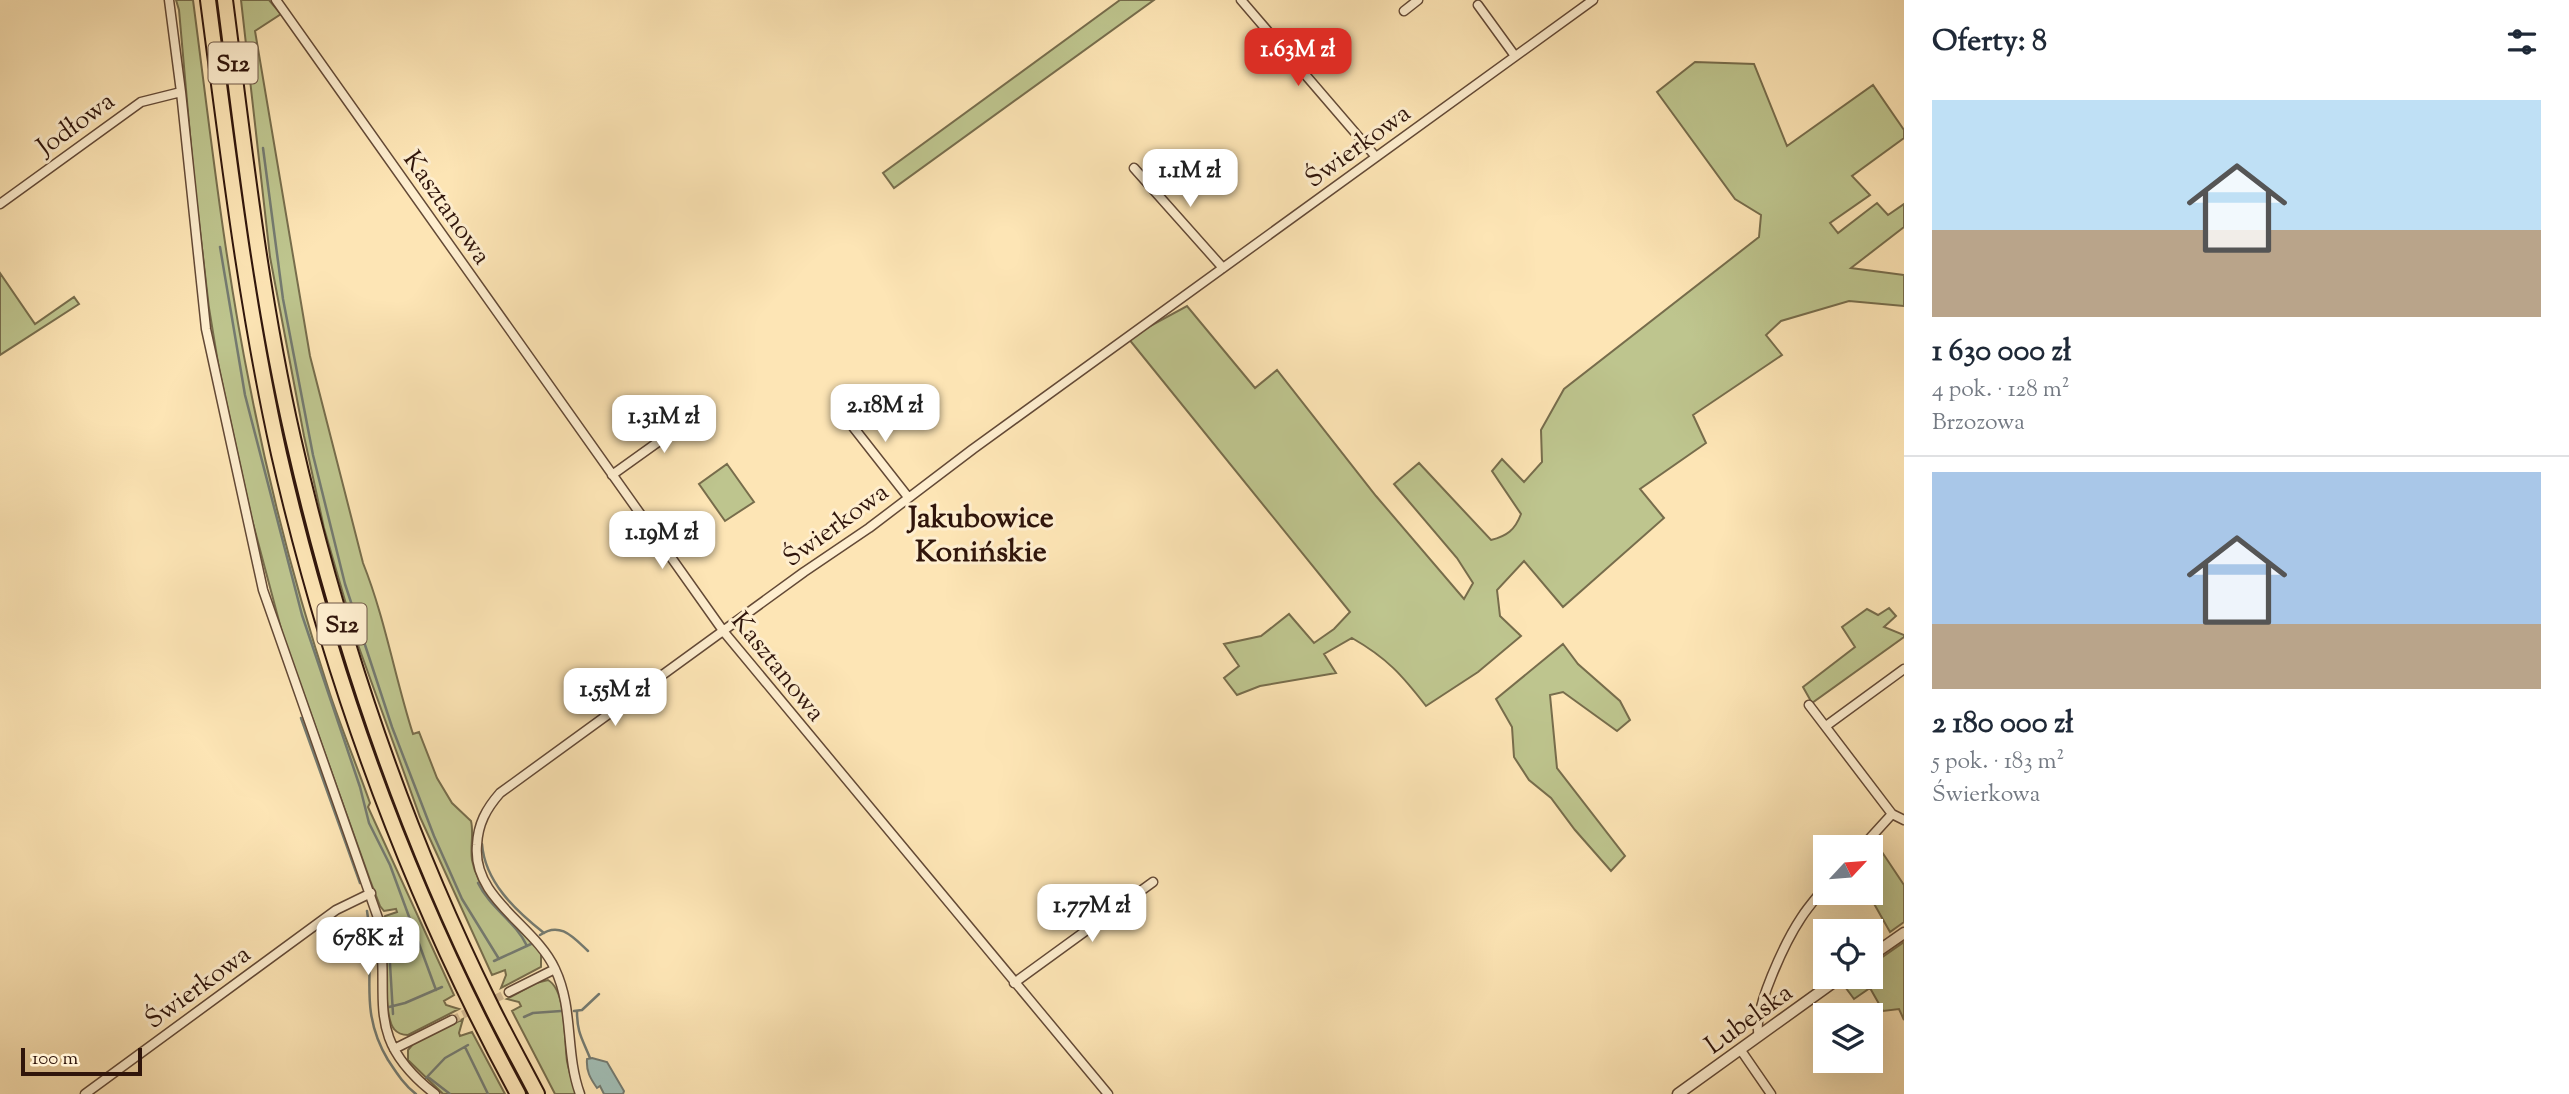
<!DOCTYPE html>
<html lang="pl">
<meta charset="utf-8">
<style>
:root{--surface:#fff;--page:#f6f6f7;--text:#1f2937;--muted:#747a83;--line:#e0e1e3;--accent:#d93025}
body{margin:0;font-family:"Sorts Mill Goudy",serif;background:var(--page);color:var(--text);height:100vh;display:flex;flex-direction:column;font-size:26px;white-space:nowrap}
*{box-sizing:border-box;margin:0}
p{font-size:23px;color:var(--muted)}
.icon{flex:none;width:38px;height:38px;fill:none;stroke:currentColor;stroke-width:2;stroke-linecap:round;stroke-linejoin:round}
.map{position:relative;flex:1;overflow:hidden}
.sheet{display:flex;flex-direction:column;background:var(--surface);width:665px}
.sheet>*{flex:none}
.needle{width:46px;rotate:64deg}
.tools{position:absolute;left:1813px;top:835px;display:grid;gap:14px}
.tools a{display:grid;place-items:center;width:70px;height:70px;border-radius:0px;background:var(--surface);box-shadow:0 7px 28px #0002;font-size:35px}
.scale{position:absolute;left:21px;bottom:18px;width:121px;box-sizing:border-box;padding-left:7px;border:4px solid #30150b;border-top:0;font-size:19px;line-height:24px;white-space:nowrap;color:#30150b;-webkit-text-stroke:5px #feeecf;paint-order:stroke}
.price{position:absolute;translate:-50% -60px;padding:0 16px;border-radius:14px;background:#fff;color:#222;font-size:23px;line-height:46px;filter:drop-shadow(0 2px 4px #0008)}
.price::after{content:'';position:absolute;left:50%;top:42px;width:21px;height:16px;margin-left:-10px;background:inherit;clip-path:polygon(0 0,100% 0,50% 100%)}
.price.active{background:var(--accent);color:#fff}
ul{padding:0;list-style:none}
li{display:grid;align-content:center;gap:14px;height:371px;padding:0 28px}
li+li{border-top:2px solid var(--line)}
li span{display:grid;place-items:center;height:217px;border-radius:0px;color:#555}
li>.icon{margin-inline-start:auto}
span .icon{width:126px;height:126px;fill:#fffc;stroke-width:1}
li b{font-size:30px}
h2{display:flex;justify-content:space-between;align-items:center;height:84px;padding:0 28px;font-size:30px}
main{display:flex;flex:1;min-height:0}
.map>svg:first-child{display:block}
.green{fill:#bec58e;stroke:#776d4c;stroke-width:2}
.water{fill:#a1bdb4;stroke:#747a70;stroke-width:2}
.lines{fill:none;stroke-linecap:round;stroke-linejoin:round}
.stream{stroke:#747a70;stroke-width:2.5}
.minor-tunnel{stroke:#d4bb93;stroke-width:8;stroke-dasharray:8 4;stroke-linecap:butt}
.minor-casing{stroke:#634936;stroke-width:11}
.tertiary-casing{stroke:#634936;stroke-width:13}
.motorway-casing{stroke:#30150b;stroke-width:18}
.minor{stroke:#feeecf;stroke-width:8}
.tertiary{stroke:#feeecf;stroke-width:10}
.motorway{stroke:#fde5b5;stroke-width:14}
.labels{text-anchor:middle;stroke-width:6;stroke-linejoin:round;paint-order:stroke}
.shield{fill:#feeecf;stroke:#6e5646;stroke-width:2}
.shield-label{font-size:24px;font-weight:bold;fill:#30150b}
.street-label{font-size:26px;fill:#30150b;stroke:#feeecf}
.quarter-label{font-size:30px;font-weight:bold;fill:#30150b;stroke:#feeecf}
</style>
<main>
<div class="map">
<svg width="1904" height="1094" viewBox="0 0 1904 1094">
<rect width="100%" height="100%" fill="#fde5b5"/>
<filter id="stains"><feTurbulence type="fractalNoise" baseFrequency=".00286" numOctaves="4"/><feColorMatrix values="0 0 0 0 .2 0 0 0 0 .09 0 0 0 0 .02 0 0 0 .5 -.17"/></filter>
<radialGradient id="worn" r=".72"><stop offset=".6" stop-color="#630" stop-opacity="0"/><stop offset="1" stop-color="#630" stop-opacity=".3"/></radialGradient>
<path class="green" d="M176 0H193C210 129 224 259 250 387 270 490 297 593 330 694 342 730 357 766 370 803L368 807 454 995 444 1001 446 1005 459 1009 408 1035C402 1035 398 1034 394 1029 383 1016 386 949 386 929L383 919 385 916 397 912 396 909 384 911 380 906 370 880 283 636 251 516 219 369 209 308 194 180 179 10Z
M213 0H220L258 287 363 707 534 1094H526C413 882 333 667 279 432 247 290 232 144 213 0Z
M241 0H269L281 14 255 31 310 356 363 563C385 618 395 678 413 734L419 732 437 778 452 803 471 821C474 833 470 847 472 860 479 897 516 925 541 952V967L501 988 506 975 505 970 492 975 420 817 357 642 324 528 304 436 270 257Z
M1120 0H1154L894 188 883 173Z
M1695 62 1754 64 1787 146 1873 85 1904 130V138L1852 176 1870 195 1830 223 1838 233 1877 203 1888 215 1904 204V227L1851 268 1904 275V306L1849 301 1781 321 1766 335 1782 355 1693 415 1706 443 1640 489 1664 518 1563 607 1524 561 1497 590 1500 616 1521 636 1478 672 1426 706C1402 675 1387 658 1352 638L1324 654 1336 673 1260 686 1237 695 1224 678 1239 666 1224 644 1261 636 1289 614 1314 643 1334 629 1350 612 1128 338 1187 306 1255 388 1277 370 1376 496 1464 599 1473 583 1457 558 1394 484 1419 463 1491 540C1507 536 1515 530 1521 514L1492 471 1502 459 1524 482 1542 462 1541 430 1564 389 1759 237 1761 215 1735 199 1657 92Z
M0 273 35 324 74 297 79 304 0 355Z
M727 464 754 502 725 521 699 484Z
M1889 608 1896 616 1884 627 1904 635V637L1812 703 1803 687 1855 647 1842 627 1867 609 1878 615Z
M1563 644 1578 664 1620 701 1630 720 1617 731 1563 692 1550 695 1557 768 1625 856 1611 871 1575 830 1551 798 1529 780 1514 757 1512 727 1496 699Z
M1872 837 1904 885V922L1890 932 1868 893 1871 892V847H1862Z
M1904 942V1020L1899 1009 1883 1011 1870 988 1854 999 1843 984 1855 977 1871 976V965Z
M548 980C567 991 564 1041 567 1061 569 1072 573 1083 576 1094H555L512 1011 521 1006 519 1002 507 999 536 983Z
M463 1019 459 1033 460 1036 472 1032 505 1094H443L408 1060V1050L413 1044Z"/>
<path class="water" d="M592 1058 607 1062 624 1091 623 1094H604L600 1086 597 1088C590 1078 586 1071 587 1059Z"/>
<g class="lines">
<path class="stream" d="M263 148 283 299 313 455 345 584 392 727 434 836 462 899 499 959
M220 247 245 395 302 615 360 787 369 823 390 865 436 990
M301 718 360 883
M482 844C485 882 515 910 544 933
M478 883C490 908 516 922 527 946
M367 911C377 966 356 1007 388 1060 396 1072 404 1085 416 1094
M540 935C560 921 573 937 588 951
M389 947 393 1014
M494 961 531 944
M389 1007 405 1003 442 987
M574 1011 582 1010 599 994
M577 1011C577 1033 582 1038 590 1058
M524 1017 533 1013 561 1011
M465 1047 488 1094
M428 1077 450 1094
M426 1078 445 1058 468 1045"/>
<path class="minor-tunnel" d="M452 1020 509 992"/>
<defs>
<path id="minor" d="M169 0 181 92 206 329 263 590 378 918C393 996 359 1035 435 1094
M276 0 724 632 1108 1094
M1241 0 1376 157
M1478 5 1515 56
M1404 11 1418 0
M1134 168 1223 268
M0 204 141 102 181 92
M839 409 908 497
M612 475 700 412
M1809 705 1892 814 1904 820
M1826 726 1904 669
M1862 847 1892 814
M555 969C574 1009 565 1053 580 1094
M1014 983 1153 882
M509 992 555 969C535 925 472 899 477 845 478 824 486 809 500 793L804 572 869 528 973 449 1593 0
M1759 1036C1751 1012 1787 939 1801 918 1808 907 1817 897 1825 887
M394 1049 452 1020
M1740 1049 1771 1094
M85 1094 336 910 371 893"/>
<path id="tertiary" d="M1871 956 1904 933
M1678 1094 1842 976"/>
<path id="motorway" d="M208 0C228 152 246 305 279 454 330 676 409 894 518 1094
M225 0C244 146 260 294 293 438 337 631 401 824 489 1002 504 1033 521 1063 537 1094"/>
</defs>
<use href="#minor" class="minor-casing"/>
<use href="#tertiary" class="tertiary-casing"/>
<use href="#motorway" class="motorway-casing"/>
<use href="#minor" class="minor"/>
<use href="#tertiary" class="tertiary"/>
<use href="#motorway" class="motorway"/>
</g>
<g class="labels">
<g class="shield">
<rect x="208.5" y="42.5" width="49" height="41" rx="5"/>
<rect x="317.5" y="603.5" width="49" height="41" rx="5"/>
</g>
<g class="shield-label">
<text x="233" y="71">S12</text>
<text x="342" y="632">S12</text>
</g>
<g class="street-label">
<text transform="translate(75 123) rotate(-36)" y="9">Jodłowa</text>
<text transform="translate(1357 145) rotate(-36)" y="9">Świerkowa</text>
<text transform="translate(448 207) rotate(55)" y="9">Kasztanowa</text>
<text transform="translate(835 524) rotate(-36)" y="9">Świerkowa</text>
<text transform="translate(779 666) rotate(51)" y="9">Kasztanowa</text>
<text transform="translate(197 986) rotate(-36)" y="9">Świerkowa</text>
<text transform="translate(1748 1018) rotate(-36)" y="9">Lubelska</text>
</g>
<g class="quarter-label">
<text x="981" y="527">Jakubowice<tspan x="981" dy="34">Konińskie</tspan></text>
</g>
</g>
<rect width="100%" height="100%" filter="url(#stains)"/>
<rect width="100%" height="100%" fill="url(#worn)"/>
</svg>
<div class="tools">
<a><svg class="needle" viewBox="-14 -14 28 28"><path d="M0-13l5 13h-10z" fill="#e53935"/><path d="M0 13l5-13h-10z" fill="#747a83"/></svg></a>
<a><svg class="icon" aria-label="locate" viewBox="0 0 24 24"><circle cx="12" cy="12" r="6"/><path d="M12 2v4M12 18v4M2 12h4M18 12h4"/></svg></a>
<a><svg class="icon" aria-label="layers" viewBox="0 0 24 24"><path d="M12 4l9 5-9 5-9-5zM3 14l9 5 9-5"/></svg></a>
</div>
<div class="scale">100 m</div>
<b class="price active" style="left:1298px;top:88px">1.63M zł</b>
<b class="price" style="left:1190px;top:209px">1.1M zł</b>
<b class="price" style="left:885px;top:444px">2.18M zł</b>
<b class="price" style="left:664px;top:455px">1.31M zł</b>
<b class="price" style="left:662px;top:571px">1.19M zł</b>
<b class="price" style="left:615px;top:728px">1.55M zł</b>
<b class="price" style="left:1092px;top:944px">1.77M zł</b>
<b class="price" style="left:368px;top:977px">678K zł</b>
</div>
<section class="sheet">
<h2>Oferty: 8<svg class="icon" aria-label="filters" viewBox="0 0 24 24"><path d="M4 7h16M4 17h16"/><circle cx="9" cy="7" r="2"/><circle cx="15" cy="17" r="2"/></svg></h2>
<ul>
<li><span style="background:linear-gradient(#bfe0f5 60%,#b9a48a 0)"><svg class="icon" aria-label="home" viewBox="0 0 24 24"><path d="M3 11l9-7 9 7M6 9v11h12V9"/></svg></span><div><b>1 630 000 zł</b><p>4 pok. · 128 m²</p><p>Brzozowa</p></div></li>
<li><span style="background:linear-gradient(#a9c7e8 70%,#b9a48a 0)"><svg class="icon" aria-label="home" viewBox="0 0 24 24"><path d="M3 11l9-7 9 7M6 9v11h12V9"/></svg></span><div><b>2 180 000 zł</b><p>5 pok. · 183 m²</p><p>Świerkowa</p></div></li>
</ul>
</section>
</main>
